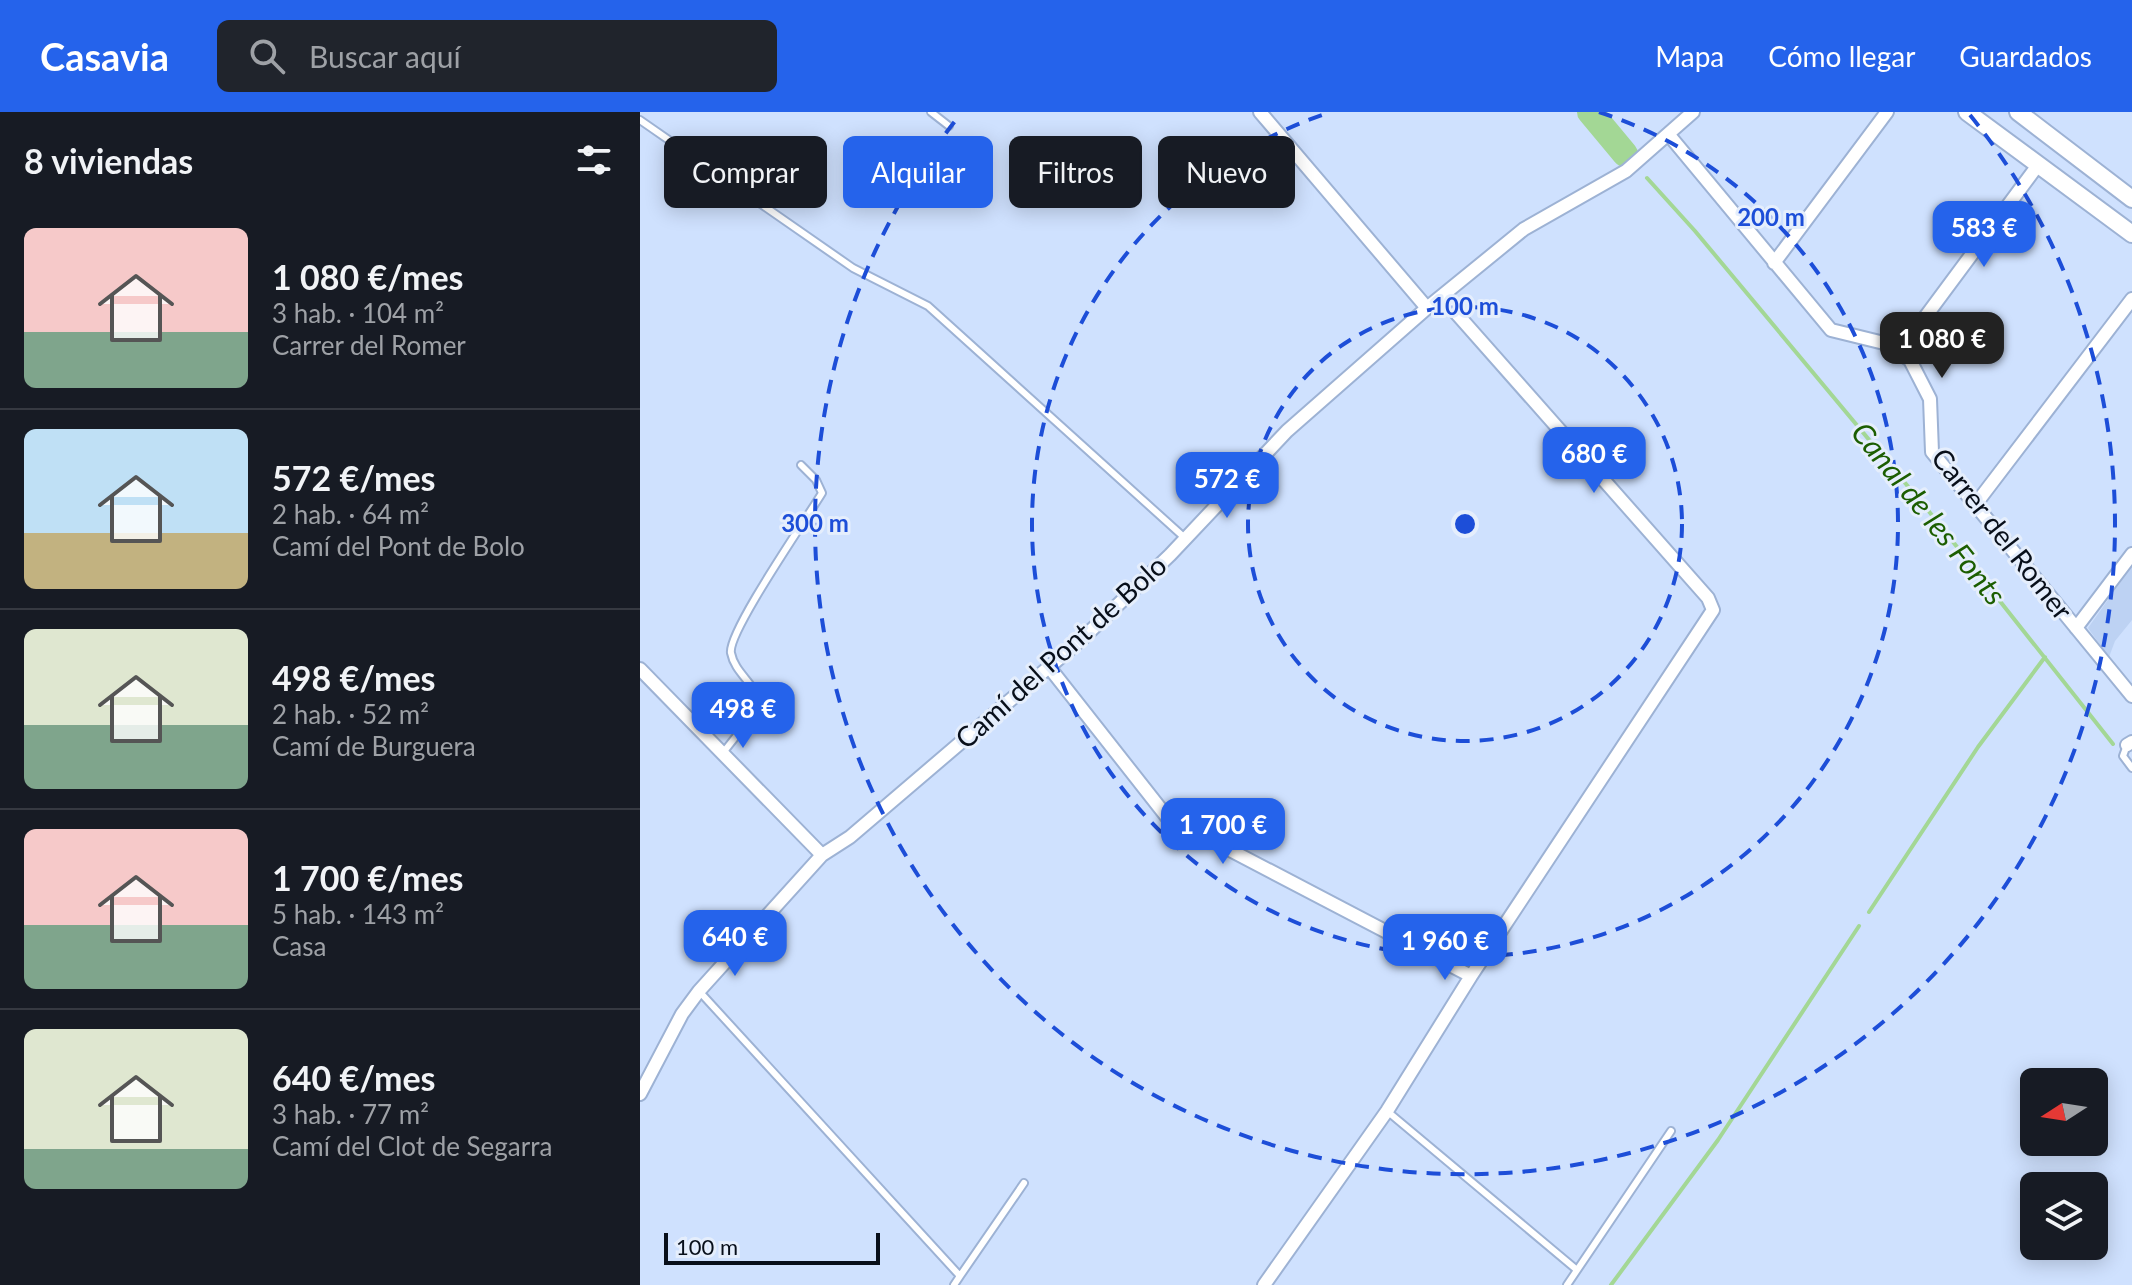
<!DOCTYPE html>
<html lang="es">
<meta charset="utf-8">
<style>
:root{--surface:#171b24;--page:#20242c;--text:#f1f3f6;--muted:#9ea1a6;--line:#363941;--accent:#2563eb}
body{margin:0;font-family:Lato,sans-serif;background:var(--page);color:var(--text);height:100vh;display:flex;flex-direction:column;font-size:30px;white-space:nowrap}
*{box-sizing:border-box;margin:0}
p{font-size:26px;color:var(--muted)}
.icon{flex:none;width:44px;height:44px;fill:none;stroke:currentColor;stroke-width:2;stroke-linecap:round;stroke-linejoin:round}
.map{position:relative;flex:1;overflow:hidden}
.side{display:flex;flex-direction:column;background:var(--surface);width:640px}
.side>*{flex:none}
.hud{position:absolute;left:24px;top:24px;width:760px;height:72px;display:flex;gap:16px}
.needle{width:52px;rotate:258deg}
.tools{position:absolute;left:1380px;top:956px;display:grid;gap:16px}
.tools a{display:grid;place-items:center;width:88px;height:88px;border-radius:12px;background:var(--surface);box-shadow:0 4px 20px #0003;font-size:40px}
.scale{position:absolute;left:24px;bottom:20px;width:216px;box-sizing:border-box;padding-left:8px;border:4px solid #080f1a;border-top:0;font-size:22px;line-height:28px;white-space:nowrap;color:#080f1a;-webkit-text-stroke:6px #e5eefc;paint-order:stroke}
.price{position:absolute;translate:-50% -68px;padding:0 18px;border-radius:16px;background:var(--accent);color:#fff;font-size:26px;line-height:52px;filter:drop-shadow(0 2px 4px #0008)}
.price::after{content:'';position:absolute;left:50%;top:48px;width:24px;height:18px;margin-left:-12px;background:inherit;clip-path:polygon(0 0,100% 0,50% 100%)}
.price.current{background:#222;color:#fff}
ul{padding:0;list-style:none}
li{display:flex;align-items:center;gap:24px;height:200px;padding:0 24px}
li+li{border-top:2px solid var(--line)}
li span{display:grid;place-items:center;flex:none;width:224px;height:160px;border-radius:12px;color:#555}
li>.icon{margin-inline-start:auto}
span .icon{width:96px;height:96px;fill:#fffc;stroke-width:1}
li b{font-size:34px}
h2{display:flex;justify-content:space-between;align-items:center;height:96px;padding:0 24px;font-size:34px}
.pill{padding:0 28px;border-radius:12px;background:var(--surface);box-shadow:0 4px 20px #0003;font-size:28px;line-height:72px}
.pill.current{background:var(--accent);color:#fff}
header{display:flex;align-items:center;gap:48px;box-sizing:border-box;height:112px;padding:0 40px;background:var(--accent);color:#fff}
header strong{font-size:38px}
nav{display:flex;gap:44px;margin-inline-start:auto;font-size:28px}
.search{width:560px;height:72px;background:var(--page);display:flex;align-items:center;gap:20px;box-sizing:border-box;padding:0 28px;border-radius:12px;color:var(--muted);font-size:30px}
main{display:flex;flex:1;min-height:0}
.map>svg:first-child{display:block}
.built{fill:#bdd2f3}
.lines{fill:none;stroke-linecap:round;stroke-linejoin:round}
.stream{stroke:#a3d795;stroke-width:4}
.river{stroke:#a3d795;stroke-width:26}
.lane-casing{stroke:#9db2d4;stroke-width:10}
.street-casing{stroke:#9db2d4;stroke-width:16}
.secondary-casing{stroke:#9db2d4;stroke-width:20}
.lane{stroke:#fff;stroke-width:6}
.street{stroke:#fff;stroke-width:12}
.secondary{stroke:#fff;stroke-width:16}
.ring{fill:none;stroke:#1d4ed8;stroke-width:4;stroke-dasharray:14 10}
.labels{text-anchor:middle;stroke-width:6;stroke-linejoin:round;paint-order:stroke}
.street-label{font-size:28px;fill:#080f1a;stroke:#e5eefc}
.water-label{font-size:30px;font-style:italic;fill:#1c5e00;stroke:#e5eefc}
.centre{fill:#1d4ed8;stroke:#e5eefc;stroke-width:4}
.ring-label{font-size:24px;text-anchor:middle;font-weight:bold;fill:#1d4ed8;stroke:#e5eefc;stroke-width:6;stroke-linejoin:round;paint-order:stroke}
</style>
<header>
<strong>Casavia</strong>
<div class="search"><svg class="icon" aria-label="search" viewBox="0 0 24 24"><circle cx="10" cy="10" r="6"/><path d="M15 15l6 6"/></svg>Buscar aquí</div>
<nav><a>Mapa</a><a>Cómo llegar</a><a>Guardados</a></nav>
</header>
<main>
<section class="side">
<h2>8 viviendas<svg class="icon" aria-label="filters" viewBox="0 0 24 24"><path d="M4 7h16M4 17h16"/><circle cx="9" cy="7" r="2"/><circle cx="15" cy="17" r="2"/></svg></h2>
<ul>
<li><span style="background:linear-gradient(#f6c9c9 65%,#7fa58c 0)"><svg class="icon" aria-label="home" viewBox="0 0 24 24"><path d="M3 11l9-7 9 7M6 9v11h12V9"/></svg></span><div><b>1 080 €/mes</b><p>3 hab. · 104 m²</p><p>Carrer del Romer</p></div></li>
<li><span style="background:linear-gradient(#bfe0f5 65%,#c2b280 0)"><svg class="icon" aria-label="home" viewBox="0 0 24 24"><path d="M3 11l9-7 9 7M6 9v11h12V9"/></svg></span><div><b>572 €/mes</b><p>2 hab. · 64 m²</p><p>Camí del Pont de Bolo</p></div></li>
<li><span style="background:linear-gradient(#dfe7d0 60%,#7fa58c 0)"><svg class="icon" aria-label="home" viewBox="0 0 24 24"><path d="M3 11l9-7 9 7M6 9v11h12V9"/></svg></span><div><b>498 €/mes</b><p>2 hab. · 52 m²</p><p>Camí de Burguera</p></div></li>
<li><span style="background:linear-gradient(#f6c9c9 60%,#7fa58c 0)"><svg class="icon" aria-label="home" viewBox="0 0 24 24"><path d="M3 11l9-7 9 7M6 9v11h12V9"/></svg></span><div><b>1 700 €/mes</b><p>5 hab. · 143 m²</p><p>Casa</p></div></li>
<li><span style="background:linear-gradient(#dfe7d0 75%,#7fa58c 0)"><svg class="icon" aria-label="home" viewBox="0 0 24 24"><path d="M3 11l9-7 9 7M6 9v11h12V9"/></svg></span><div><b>640 €/mes</b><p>3 hab. · 77 m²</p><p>Camí del Clot de Segarra</p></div></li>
</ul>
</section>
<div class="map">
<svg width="1492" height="1173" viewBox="0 0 1492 1173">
<rect width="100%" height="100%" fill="#cfe1fe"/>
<path class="built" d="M1492 454V508L1475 529 1469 545 1448 516Z"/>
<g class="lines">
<path class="stream" d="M1007 66 1055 119 1291 402 1473 632
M1229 800 1338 635 1405 545
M971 1173 1078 1028 1219 814"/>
<path class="river" d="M950 0 985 42"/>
<defs>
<path id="lane" d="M291 0 309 14
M0 8 213 156 288 194 546 427
M1487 633 1483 644 1492 656
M82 642 120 594C117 572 95 562 91 541 87 521 167 406 182 381L176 368 161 353
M59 879 320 1164 314 1173
M747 999 937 1158
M320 1164 384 1071
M927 1173 1031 1019"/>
<path id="street" d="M620 0 787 196
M1029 23 1191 218 1244 231 1270 248 1290 287 1292 340 1492 584
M1134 151 1247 0
M1260 239 1398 53
M1335 393 1492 187
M1436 516 1492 442
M409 555 527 705 831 864
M0 557 182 743
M1487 633 1492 630
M0 982 42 902 59 879 182 743 210 725 443 526 530 443 647 319 787 196 884 117 986 59 1053 0
M624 1173 747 999 831 864 1073 498 1068 486 802 185"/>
<path id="secondary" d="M1327 0 1492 122
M1378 0 1492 87"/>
</defs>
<use href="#lane" class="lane-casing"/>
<use href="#street" class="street-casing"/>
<use href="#secondary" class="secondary-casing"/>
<use href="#lane" class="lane"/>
<use href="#street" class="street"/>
<use href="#secondary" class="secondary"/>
</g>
<g class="ring">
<circle cx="825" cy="412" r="217"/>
<path d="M959 0A433 433 0 1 1 691 0"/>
<path d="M1330 3A650 650 0 1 1 320 3"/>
</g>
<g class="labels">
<g class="street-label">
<text transform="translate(1362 422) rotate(52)" y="10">Carrer del Romer</text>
<text transform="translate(421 540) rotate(-42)" y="10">Camí del Pont de Bolo</text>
</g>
<g class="water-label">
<text transform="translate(1288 402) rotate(51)" y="10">Canal de les Fonts</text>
</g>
</g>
<circle cx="825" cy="412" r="12" class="centre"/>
<g class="ring-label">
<text x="1131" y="114">200 m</text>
<text x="825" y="203">100 m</text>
<text x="175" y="420">300 m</text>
</g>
</svg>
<div class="tools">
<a><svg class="needle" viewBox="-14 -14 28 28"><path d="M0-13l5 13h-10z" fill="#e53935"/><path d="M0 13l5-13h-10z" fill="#9ea1a6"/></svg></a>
<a><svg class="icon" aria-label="layers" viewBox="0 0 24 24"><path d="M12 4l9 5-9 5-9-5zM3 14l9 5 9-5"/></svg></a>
</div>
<div class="scale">100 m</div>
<b class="price" style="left:1344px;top:157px">583 €</b>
<b class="price current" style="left:1302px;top:268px">1 080 €</b>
<b class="price" style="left:954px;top:383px">680 €</b>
<b class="price" style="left:587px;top:408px">572 €</b>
<b class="price" style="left:103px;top:638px">498 €</b>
<b class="price" style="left:583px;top:754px">1 700 €</b>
<b class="price" style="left:95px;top:866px">640 €</b>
<b class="price" style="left:805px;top:870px">1 960 €</b>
<div class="hud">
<a class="pill">Comprar</a>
<a class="pill current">Alquilar</a>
<a class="pill">Filtros</a>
<a class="pill">Nuevo</a>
</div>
</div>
</main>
